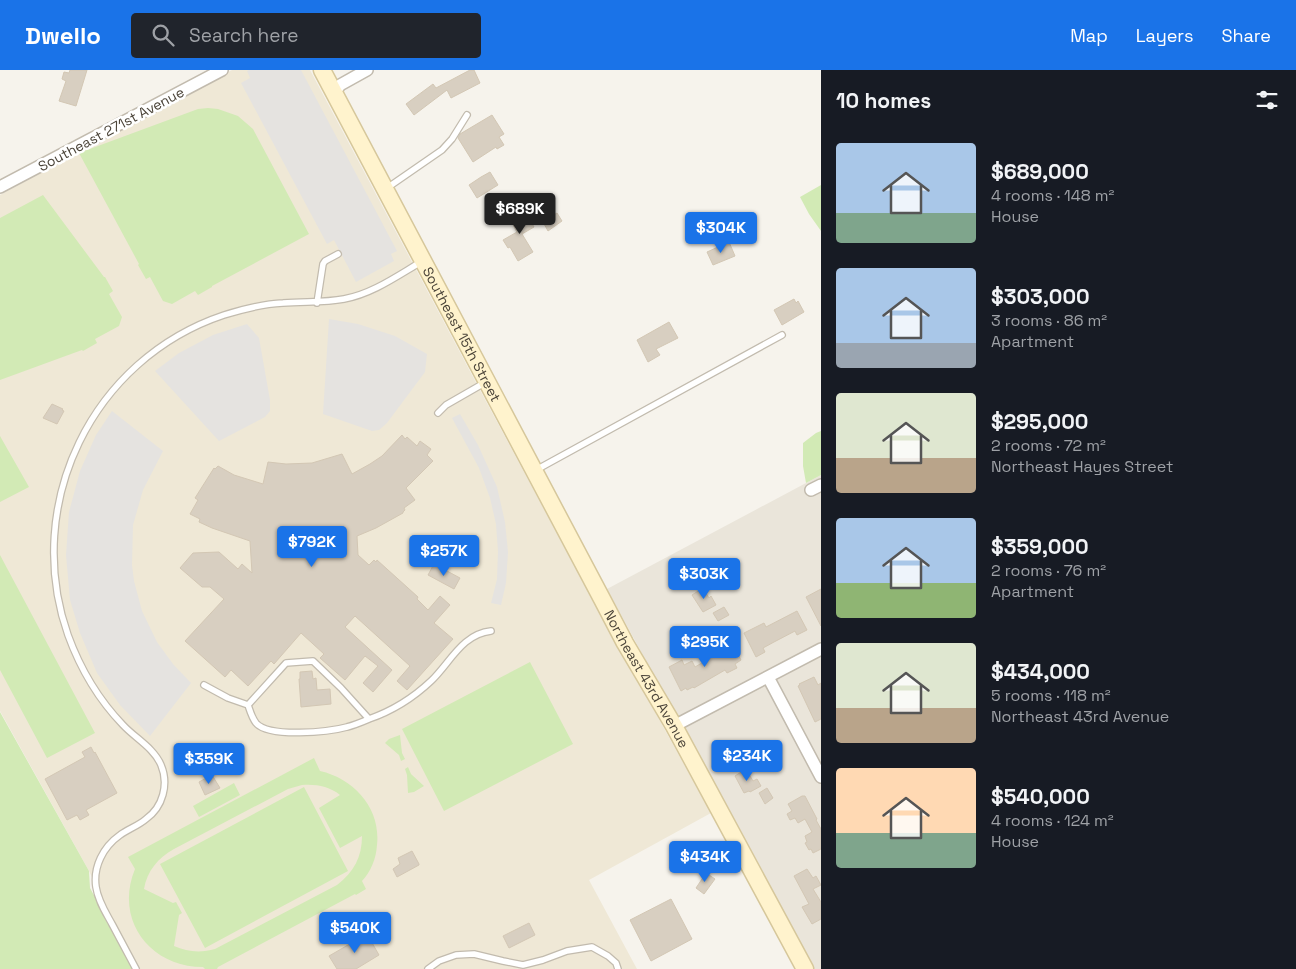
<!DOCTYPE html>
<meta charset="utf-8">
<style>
:root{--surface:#171b24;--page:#20242c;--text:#f1f3f6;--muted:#9ea1a6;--accent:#1a73e8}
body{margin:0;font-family:"Space Grotesk",sans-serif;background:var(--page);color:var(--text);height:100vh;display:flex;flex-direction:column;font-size:19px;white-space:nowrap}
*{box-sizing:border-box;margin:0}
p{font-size:16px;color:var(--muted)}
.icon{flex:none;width:28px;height:28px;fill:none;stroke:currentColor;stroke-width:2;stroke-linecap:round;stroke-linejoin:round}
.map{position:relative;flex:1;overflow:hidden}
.drawer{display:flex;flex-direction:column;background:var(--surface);width:475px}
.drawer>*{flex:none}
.price{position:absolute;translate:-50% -42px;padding:0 11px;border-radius:5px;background:var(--accent);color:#fff;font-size:16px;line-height:32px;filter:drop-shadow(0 1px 2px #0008)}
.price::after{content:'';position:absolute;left:50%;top:30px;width:15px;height:11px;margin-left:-8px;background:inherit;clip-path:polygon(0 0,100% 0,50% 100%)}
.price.selected{background:#222;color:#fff}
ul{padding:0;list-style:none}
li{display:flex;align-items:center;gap:15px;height:125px;padding:0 15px}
li span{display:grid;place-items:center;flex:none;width:140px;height:100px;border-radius:5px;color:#555}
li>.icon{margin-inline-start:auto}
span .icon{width:60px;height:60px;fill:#fffc;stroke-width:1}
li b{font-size:21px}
h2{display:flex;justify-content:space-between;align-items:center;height:60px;padding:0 15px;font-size:21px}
header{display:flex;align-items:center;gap:30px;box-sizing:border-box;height:70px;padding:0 25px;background:var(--accent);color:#fff}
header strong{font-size:24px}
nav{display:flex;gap:28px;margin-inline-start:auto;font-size:18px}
.search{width:350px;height:45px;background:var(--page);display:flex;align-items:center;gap:12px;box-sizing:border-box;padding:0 18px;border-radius:5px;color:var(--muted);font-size:19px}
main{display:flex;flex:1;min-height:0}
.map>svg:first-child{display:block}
.residential{fill:#eae5da}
.education{fill:#efe8d6}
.green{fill:#d2eab5;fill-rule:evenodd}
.parking{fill:#e5e3e0}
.building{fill:#d8cfc1;stroke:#d3c7b4}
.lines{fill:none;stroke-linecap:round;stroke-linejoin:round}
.lane-casing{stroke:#c2bbae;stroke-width:8}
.street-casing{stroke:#c2bbae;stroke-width:14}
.secondary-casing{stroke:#d6c79b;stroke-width:19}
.lane{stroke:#fff;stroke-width:5.5}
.street{stroke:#fff;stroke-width:11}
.secondary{stroke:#fff3cd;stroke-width:16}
.labels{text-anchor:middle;stroke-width:5;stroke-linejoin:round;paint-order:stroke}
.street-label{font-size:14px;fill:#4b4439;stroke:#fff}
</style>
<header>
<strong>Dwello</strong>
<div class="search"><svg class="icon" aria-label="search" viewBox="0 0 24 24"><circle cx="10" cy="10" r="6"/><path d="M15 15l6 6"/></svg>Search here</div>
<nav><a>Map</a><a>Layers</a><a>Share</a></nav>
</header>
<main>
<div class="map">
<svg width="821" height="899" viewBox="0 0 821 899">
<rect width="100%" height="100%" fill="#f6f3ec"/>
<path class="residential" d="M821 405V899H810L671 637 607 519Z"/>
<path class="education" d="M232 0H310L481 322 589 523 711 743 589 810 637 899H136L89 801 0 641V125Z"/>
<path class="green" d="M208 38 218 39 238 46 253 59 309 164 212 216V217L198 225 195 221 172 234 163 231 150 207 146 209 138 195 139 194 79 83 198 39Z
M821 115V161L809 144 800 127Z
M43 125 104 207H105L113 221 109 224 122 247 119 256 95 269 97 273 83 281 82 280 0 310V148Z
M821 361V405L806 413 803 396V373L816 363Z
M0 366 29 417 0 432Z
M0 485 95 663 47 688 0 600Z
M530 592 573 674 444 741 402 659Z
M0 642 89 801 90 818 134 899H0Z
M400 665 402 683 405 689 401 691 399 685 385 673 389 669Z
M314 688 320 701C355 709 381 739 377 775 376 789 371 801 362 811L366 819 356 825 355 824 218 897 217 899H205L203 897C150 897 114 850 135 799L128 787ZM302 715C316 714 329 716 340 725L319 738 340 778 362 766C362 787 354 802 337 815L215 879C201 883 187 882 174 876L179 845 182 843 176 832 173 833 144 819C147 801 158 788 174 779L288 719Z
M408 697 411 704 424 716 414 722 408 723 407 705 405 699Z
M234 713 240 725 199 747 193 736Z
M304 717 348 801 205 878 160 794Z"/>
<path class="parking" d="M249 0H301L397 181 391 184 394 191 356 212 334 170 327 174 241 13 250 8 247 1Z
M329 249 358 254 395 266 427 284 425 302 387 353 379 360 372 361 323 344Z
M247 254 259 268 270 330V341L265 347 219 371 155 301 179 283 213 265Z
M112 341 163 381 143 420 133 455 132 495 134 511 142 541 157 572 173 594 191 613 150 666 120 635 97 603 80 563 70 530 66 485 69 442 80 401 96 365Z
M460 344 478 375 497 417 505 452 508 482 506 513 501 535 491 533 497 509 498 481 496 454 490 428 479 398 452 348Z"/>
<path class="building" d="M70 0H87L76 36 59 31 66 11 62 9 64 2 69 3Z
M470 0H474L480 13 451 28 447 20 414 45 406 34 433 14 436 18Z
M492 45 504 64 499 67 504 75 497 79 496 77 473 92 458 68 460 64Z
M490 102 498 115 477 128 469 115 481 107Z
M522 137 534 157 522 164 533 182 518 191 510 177 508 178 503 170 517 162 508 146Z
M557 143 562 151 548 161 543 152Z
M729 172 735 186 713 195 707 182Z
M794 229 796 233 798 231 804 242 782 255 774 240Z
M669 252 678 268 656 279 660 285 648 292 637 270Z
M52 334 63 339 62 340 64 341 57 354 43 348Z
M402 365 405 369 407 367 417 376 420 371 431 379 427 385 433 391 406 418 415 430 404 438 405 440 403 442V443L376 458 357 466 358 485 369 495 374 490 376 492 377 490 418 527 417 529 428 540 440 526 450 535 434 553 453 569 407 620 397 611 410 596 355 546 345 557 392 600 373 622 363 613 378 596 365 586 345 610 320 588 324 584 301 563 274 594 271 591 248 616 231 600 225 607 185 571 224 529 210 517H202L180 498 193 483 219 482 238 499 242 494 252 503 250 471 212 458 199 452 200 449 190 444 198 430 195 428 214 398 215 399 218 396 234 405 263 414 268 392 286 394 312 393 342 384 352 404 370 394 382 386Z
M434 494 460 508 454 519 428 505Z
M703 518 709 528 711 526 716 535 703 542 692 525Z
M821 519V556L806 527Z
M724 537 729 545 718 551 713 543Z
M797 541 807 560 797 565 795 561 774 572 763 578 765 582 756 587 744 563 764 553 766 557Z
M729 568 741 590 735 594 737 598 727 603 725 600 694 618 693 617 687 620 686 618 681 621 669 597 682 590 684 595 692 591 695 597 726 579 722 572Z
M312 601 313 609 316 608 317 620 330 619 331 634 301 637 299 609H300V602Z
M814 607 818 615 821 613V649L815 652 798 616 800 615 799 614Z
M91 677 94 683 95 682 117 723 86 740 89 745 80 750 77 745 67 750 45 709 85 687 82 682Z
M746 699 753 711 757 709 761 716 750 722 749 721 744 723 735 706Z
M212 705 220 718 205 725 199 712Z
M767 718 773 728 765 734 759 723Z
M802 726H805L817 749 816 750 821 759V779L813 783 811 779 809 780 805 773 807 772 805 766 812 762 805 749 798 753 795 748 790 750 787 744 792 741 788 734Z
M412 781 419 794V795L397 807 393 799 400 794 398 788Z
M807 799 813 808 816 806 821 815 813 819 821 832V849L812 854 802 837 809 834 794 806Z
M706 803 715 809 704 824 696 818Z
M671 829 692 869 651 891 630 850Z
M529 853 535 865 509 878 503 866Z
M367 864 379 885 356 899H337L329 886Z"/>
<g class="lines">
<defs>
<path id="lane" d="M387 118 442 80 452 69 467 45
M317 233 323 194 325 191 338 184
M438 343 446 335 486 312
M536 400 782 265
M204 615 228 628 248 635 286 593 313 591 341 618 369 649C362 652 355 655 347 657 329 662 269 668 256 653 252 648 250 641 248 635
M369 649C392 641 413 628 431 611 450 593 462 564 491 561
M136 899C128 884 120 869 112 854 106 843 98 831 96 817 93 797 103 777 120 765 128 759 138 756 146 749 163 737 169 714 161 695 154 678 135 668 123 655 98 629 80 598 68 565 22 434 92 289 224 245 243 239 263 234 283 233 304 231 323 233 344 229 372 224 397 206 421 192
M428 899 439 891 456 885 474 884 503 891 523 895 543 890 567 881 592 877 608 886 616 893 618 899"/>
<path id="street" d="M334 23 340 15 367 0
M0 117 222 0
M811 420 821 415
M768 607 821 707
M674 656 821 579"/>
<g id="secondary">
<path id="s1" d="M322 0 602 529 625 573 674 656 805 899"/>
</g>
</defs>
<use href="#lane" class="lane-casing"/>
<use href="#street" class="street-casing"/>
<use href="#secondary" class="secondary-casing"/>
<use href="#lane" class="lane"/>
<use href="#street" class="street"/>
<use href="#secondary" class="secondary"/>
</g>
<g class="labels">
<g class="street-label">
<text transform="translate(111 59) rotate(-28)" y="5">Southeast 271st Avenue</text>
<text dy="5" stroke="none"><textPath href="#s1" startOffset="299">Southeast 15th Street</textPath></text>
<text dy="5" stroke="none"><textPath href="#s1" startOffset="690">Northeast 43rd Avenue</textPath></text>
</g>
</g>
</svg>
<b class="price selected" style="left:520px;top:165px">$689K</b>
<b class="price" style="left:721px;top:184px">$304K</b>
<b class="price" style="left:312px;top:498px">$792K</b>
<b class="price" style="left:444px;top:507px">$257K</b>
<b class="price" style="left:704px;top:530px">$303K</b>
<b class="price" style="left:705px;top:598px">$295K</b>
<b class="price" style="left:747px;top:712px">$234K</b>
<b class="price" style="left:209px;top:715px">$359K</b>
<b class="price" style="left:705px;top:813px">$434K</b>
<b class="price" style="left:355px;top:884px">$540K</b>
</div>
<section class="drawer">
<h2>10 homes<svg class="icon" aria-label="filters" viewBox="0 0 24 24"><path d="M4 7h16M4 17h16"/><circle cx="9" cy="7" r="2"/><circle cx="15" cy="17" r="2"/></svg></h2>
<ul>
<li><span style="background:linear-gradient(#a9c7e8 70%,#7fa58c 0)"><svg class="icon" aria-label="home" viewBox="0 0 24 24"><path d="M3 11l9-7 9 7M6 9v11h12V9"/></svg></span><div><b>$689,000</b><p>4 rooms · 148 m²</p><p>House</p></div></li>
<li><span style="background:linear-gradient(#a9c7e8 75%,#9aa5b1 0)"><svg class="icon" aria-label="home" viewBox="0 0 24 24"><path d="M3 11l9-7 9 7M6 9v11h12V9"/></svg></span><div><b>$303,000</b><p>3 rooms · 86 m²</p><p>Apartment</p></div></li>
<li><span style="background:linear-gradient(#dfe7d0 65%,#b9a48a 0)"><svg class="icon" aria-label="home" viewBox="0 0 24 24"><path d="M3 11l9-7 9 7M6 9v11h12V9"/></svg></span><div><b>$295,000</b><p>2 rooms · 72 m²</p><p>Northeast Hayes Street</p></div></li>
<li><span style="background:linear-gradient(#a9c7e8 65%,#8fb573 0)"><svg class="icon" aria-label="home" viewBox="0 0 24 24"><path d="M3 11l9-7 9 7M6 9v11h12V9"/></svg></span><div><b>$359,000</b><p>2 rooms · 76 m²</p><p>Apartment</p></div></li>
<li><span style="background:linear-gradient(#dfe7d0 65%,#b9a48a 0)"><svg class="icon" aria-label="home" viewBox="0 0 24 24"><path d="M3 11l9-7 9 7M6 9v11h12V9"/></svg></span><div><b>$434,000</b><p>5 rooms · 118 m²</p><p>Northeast 43rd Avenue</p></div></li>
<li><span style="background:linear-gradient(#ffd9b3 65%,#7fa58c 0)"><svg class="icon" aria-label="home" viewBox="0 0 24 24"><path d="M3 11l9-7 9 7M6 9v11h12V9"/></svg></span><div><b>$540,000</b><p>4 rooms · 124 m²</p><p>House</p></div></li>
</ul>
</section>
</main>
